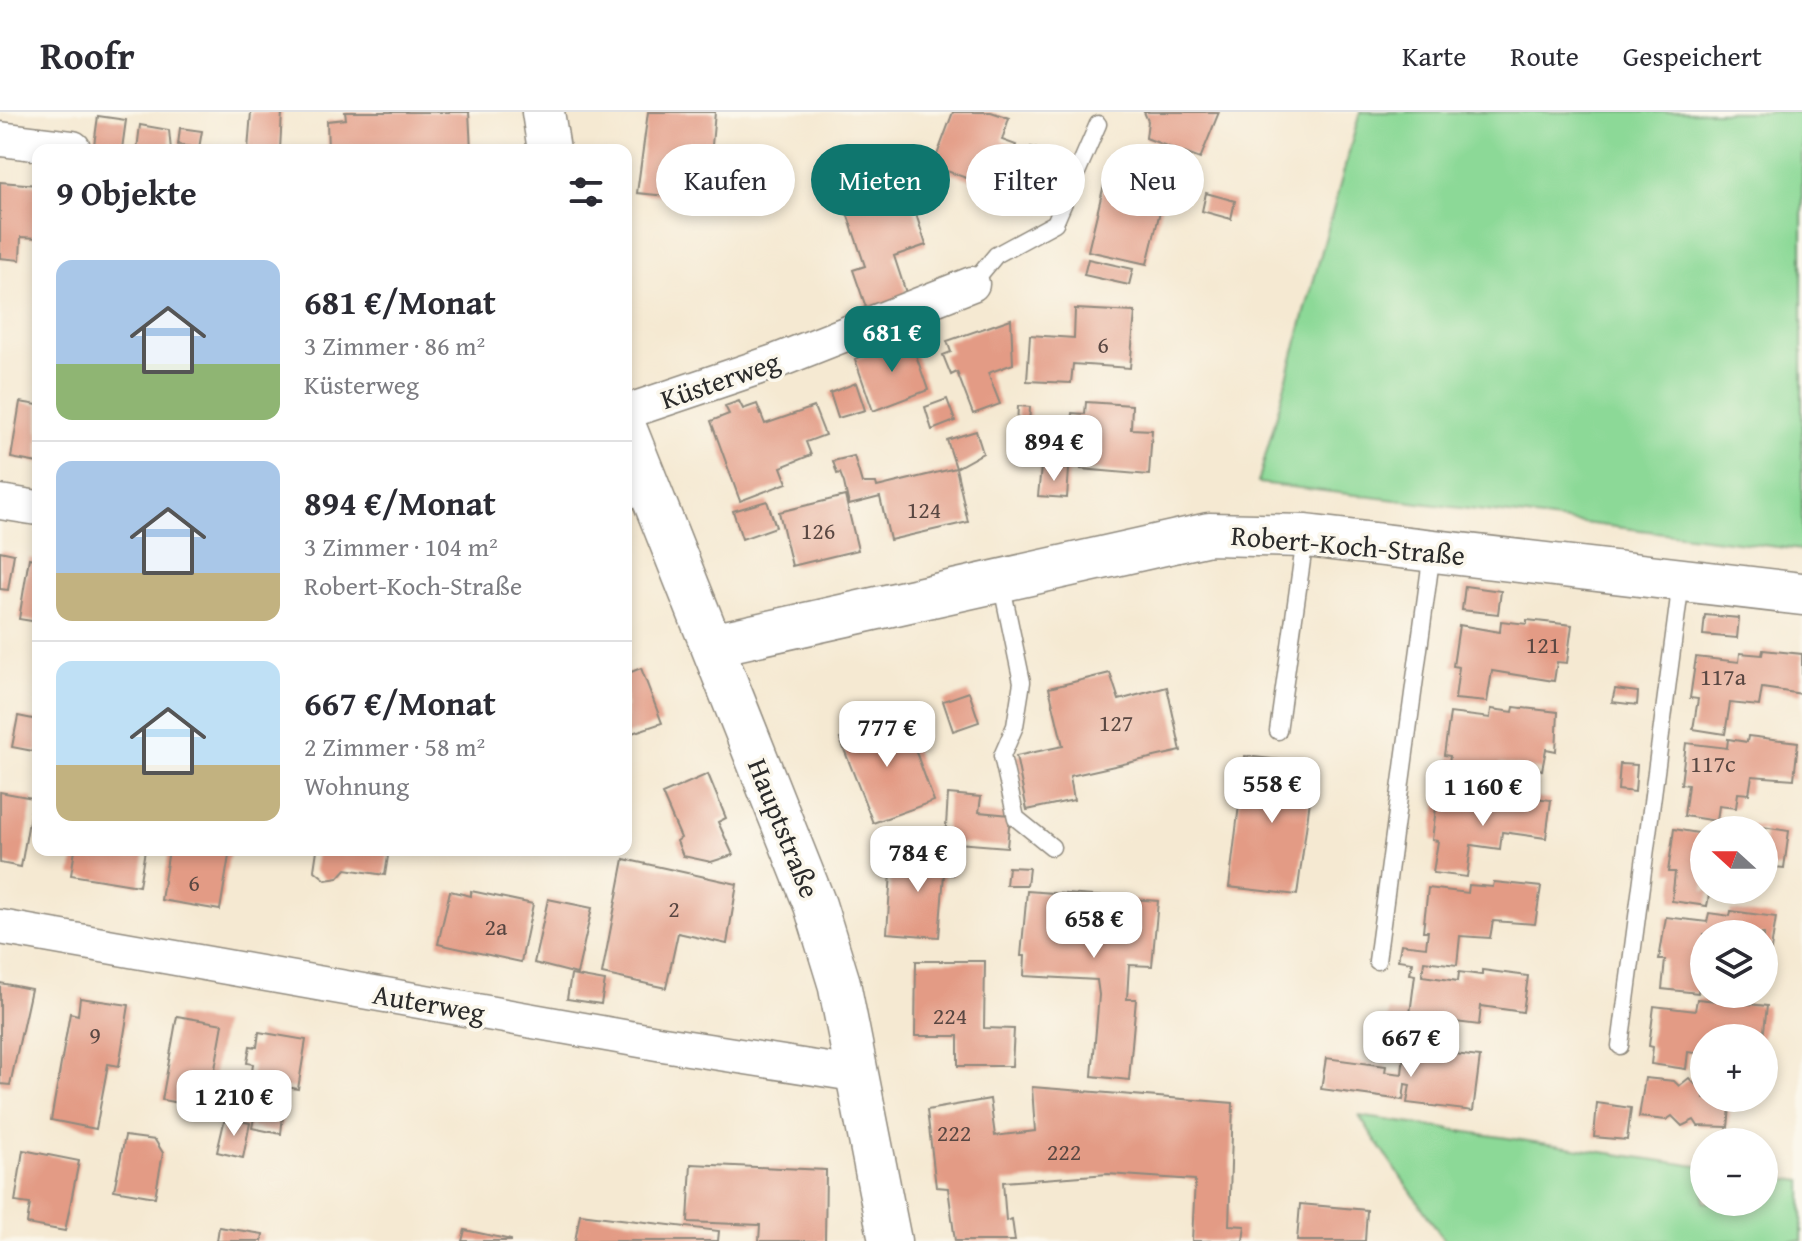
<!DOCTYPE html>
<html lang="de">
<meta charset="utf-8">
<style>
:root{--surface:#fff;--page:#f2f2f3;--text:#2b2b33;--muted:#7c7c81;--line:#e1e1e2;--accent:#0f766e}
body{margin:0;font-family:"Gentium Book Plus",serif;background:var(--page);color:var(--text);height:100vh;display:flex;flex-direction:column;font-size:30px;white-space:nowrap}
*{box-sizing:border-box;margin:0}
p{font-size:26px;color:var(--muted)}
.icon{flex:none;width:44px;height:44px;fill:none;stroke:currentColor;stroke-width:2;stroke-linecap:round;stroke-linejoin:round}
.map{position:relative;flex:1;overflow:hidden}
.drawer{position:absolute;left:32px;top:32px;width:600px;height:712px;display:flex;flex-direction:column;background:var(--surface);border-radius:16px;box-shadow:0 4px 12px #0003}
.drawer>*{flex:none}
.guide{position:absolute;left:656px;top:32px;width:760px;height:72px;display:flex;gap:16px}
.needle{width:52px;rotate:291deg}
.fabs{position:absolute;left:1690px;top:704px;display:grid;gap:16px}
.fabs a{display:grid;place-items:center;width:88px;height:88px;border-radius:50%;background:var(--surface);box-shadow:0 4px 12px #0003;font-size:40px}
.price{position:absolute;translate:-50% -68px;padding:0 18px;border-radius:16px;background:#fff;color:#222;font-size:26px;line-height:52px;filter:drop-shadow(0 2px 4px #0008)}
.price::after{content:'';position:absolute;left:50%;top:48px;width:24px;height:18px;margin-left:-12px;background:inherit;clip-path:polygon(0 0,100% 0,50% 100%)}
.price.selected{background:var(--accent);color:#fff}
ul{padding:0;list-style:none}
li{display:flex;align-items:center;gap:24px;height:200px;padding:0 24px}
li+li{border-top:2px solid var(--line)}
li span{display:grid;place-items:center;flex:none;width:224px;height:160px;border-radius:16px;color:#555}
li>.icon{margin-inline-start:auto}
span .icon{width:96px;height:96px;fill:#fffc;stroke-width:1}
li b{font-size:34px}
h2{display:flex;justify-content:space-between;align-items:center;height:96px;padding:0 24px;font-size:34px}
.chip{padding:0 28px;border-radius:36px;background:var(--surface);box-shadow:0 4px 12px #0003;font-size:28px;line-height:72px}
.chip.selected{background:var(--accent);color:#fff}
header{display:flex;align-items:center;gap:48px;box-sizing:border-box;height:112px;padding:0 40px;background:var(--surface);border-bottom:2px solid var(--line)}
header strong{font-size:38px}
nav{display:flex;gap:44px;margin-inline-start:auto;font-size:28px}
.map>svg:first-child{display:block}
.green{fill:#8cd997;stroke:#5c8261;stroke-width:2}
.building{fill:#e39b85}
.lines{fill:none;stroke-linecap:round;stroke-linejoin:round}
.service-casing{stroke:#908a7e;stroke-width:19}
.minor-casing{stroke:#908a7e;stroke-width:37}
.tertiary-casing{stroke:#908a7e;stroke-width:45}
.service{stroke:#fff;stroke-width:16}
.minor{stroke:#fff;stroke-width:34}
.tertiary{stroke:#fff;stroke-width:42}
.labels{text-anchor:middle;stroke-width:7;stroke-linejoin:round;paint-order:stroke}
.number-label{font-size:24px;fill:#594742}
.street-label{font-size:28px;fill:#2b2b2b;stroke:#fbf7ec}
</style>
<header>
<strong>Roofr</strong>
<nav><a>Karte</a><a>Route</a><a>Gespeichert</a></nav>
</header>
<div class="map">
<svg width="1802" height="1129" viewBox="0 0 1802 1129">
<rect width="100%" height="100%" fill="#fbf7ec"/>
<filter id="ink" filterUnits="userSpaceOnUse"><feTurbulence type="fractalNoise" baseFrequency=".0125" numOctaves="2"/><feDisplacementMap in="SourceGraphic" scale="16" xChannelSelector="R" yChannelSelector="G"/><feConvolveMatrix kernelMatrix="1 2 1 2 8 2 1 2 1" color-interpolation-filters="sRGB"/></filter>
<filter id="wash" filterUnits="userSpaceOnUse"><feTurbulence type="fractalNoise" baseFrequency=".006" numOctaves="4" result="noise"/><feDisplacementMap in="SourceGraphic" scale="32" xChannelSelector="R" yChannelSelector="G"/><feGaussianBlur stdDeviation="1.8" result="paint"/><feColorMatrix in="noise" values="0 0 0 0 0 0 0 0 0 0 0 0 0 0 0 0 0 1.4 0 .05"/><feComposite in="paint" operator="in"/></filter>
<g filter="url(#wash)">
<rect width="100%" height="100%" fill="#f5e9d2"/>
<path class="green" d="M1360 0H1802V438L1258 371Z
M1359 1004 1704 1055V1090H1764V1064L1802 1069V1129H1445Z"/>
<g id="blocks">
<path class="building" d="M251 0H282L280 38H248Z
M345 0H469L471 38H328L327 9 346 7Z
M648 0H715L707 88 637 81Z
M953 0H991L1009 6 1002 28 1016 33 999 78 933 54Z
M1144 0H1219L1200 47 1146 26 1148 9Z
M98 4 126 8 122 37 94 33Z
M140 13 169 18 171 38H137Z
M180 16 202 19 199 36 178 33Z
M1031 35 1058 44 1045 85 1017 75Z
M1109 52 1168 67 1147 152 1088 139Z
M0 70 38 73V126L21 125 20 148 0 146Z
M907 74 926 133 894 144 908 187 868 201 853 158 865 154 845 95Z
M1206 81 1235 89 1231 107 1202 99Z
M1088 147 1133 157 1129 173 1084 163Z
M1075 197 1135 200 1130 256 1073 252 1071 271 1027 269 1030 223 1074 226Z
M1011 207 1013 252 988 261 1000 292 973 302 957 260 951 263 943 243 951 240 947 229Z
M910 226 928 278 873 299 855 247Z
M856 271 865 298 838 306 830 281Z
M947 287 955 309 932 318 925 295Z
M739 289 743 297 757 292 765 312 814 295 825 323 806 330 811 343 781 355 787 371 740 389 711 309 729 302 725 294Z
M20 290 38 293V351L11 346Z
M1086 290 1132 293 1131 317 1152 318 1149 363 1081 357 1083 330 1069 329 1072 301 1085 302Z
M1018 294 1030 295 1029 314 1017 313Z
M976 319 983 341 956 356 947 328Z
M854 344 862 371H876L877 375 956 356 968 410 890 428 880 385 849 393 844 371 840 361 837 362 833 349Z
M1041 355 1069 357 1067 386 1038 384Z
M845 384 858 438 792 454 779 400Z
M767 389 776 415 742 427 733 399Z
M0 439 14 442 8 478 0 477Z
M29 446 38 448V510L19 507Z
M1465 474 1501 479 1498 502 1462 498Z
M1705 503 1739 506 1737 526 1703 523Z
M1527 508 1572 513 1567 551 1557 550 1554 569 1492 559 1487 590 1455 587 1459 555 1453 554 1459 513 1500 520 1501 509 1527 512Z
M1763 538 1802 542V582L1762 576 1759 594 1730 591 1725 622 1693 617 1698 587 1690 586 1696 545 1739 550 1740 541 1762 543Z
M641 556 662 611 626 623V562Z
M1110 561 1119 588 1167 575 1181 639 1070 664 1074 688 1027 698 1016 644 1063 634 1049 576Z
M1615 577 1638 580 1637 593 1612 590Z
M969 580 979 610 953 619 943 589Z
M1514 595 1558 600 1556 639 1546 637 1542 658 1500 651 1496 674 1476 672 1475 676 1446 673 1450 644 1444 643 1450 601 1490 606 1491 597 1513 600Z
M902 602 934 689 873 711 840 627Z
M18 604 38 608V640L12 635Z
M1748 624 1798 630 1794 667 1752 664 1749 682 1738 681 1736 696 1719 694 1717 709 1684 704 1688 673 1681 672 1686 631 1727 636 1728 627 1747 630Z
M1245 644 1315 652 1297 783 1229 775Z
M1620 652 1637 653 1635 680 1618 678Z
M708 662 726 706 718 710 733 743 711 750 683 744 677 729 681 726 662 682Z
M0 680 33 686 21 755 0 751Z
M948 682 981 685 979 700 1010 703 1007 735 945 730Z
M1504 682 1551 688 1546 726 1502 720 1500 737 1471 733 1467 765 1433 761 1438 729 1432 728 1437 688 1479 693 1480 685 1503 687Z
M1743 712 1789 719 1784 756 1764 754V718H1742Z
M1719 713 1741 716V718H1718Z
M1674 717 1704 722V778H1710L1707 794 1672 789 1675 760H1668Z
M75 738H145L139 774 71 763Z
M169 738H230L220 798 161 788Z
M317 738H389L385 763 346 757 338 766 326 768 314 758Z
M918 742 954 744 953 763 944 762 939 825 887 821 892 745 918 747Z
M624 747 737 772 727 832 678 821 666 876 602 862Z
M1008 755 1029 756 1027 773H1006Z
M1494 770 1541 775 1535 812 1493 809 1490 826 1460 824 1457 853 1424 849 1422 864 1458 869 1459 860 1482 863V858L1528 864 1523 900 1481 894 1479 913 1448 909 1446 924 1386 917 1388 899 1410 902 1415 863 1410 862 1412 850 1398 848 1401 832 1426 835 1428 819H1423L1428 776 1468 781 1469 773 1493 775Z
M450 779 471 784V779L533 792 521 850 438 832Z
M1027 779 1158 789 1152 854 1129 853 1127 887H1136L1129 968 1092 964 1099 883 1097 868 1024 864 1025 844H1021Z
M548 787 592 796 577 862 534 851Z
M1731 799 1776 805 1770 844 1764 843V822H1704V869H1699L1698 881 1662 877 1665 848H1659L1666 805 1707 810 1709 801 1730 804Z
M916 849H985L984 916 1014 917 1012 954H958V924H915Z
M571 863 605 869 601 892 567 887Z
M0 871 31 877 10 973 0 972Z
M80 886 129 893 119 954 108 952 96 1017 51 1008 70 901 78 903Z
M1697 887 1767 894 1763 926H1704V942L1688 940 1686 957 1651 952 1653 935 1649 934 1654 894 1695 899Z
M177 904 223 912 208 996 162 988Z
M259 920 306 928 298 977 286 975 281 1022 252 1016 261 970 251 968 253 952 247 951 250 934 257 935Z
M1413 937 1480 945 1473 999 1407 991 1410 973 1405 972 1403 988 1321 977 1326 946 1386 954 1385 960 1402 962 1404 941Z
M1645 966 1674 969 1679 974 1689 966 1696 973 1704 970V986H1731L1728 1015 1698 1014 1694 1008 1682 1014 1672 1004 1666 1008 1639 1005Z
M1032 975 1233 991 1229 1113 1245 1114 1243 1129H1192L1195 1068 1108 1062 1003 1070 1006 1109 1012 1107 1015 1129H955L948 1076 936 1075 927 998 990 987 995 1024 1035 1019Z
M1597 991 1631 996 1627 1028 1594 1025Z
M225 1006 250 1011 243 1046 217 1040Z
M125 1024 155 1028 163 1041 155 1085 114 1078Z
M23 1038 79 1049 65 1119 27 1112 30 1092 15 1090Z
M691 1052 826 1058 825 1129H759L760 1113 688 1110Z
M1300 1092 1367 1098 1365 1129H1297Z
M580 1102 719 1119 718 1129H575Z
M219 1115 263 1122 262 1129H217Z
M465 1118 511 1128V1129H462Z"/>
</g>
</g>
<g filter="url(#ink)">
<use href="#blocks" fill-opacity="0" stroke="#908a7e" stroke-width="2"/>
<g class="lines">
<defs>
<path id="service" d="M972 172 996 143 1055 111 1098 12
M1001 470 1022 570 1015 614 1002 644 1016 706 1052 735
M1278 619 1305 427
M1377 849 1432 440
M1620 934 1681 470"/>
<path id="minor" d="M0 27 73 36
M626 300 777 249 972 172
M0 390 38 396
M0 815 663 932 860 963"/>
<path id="tertiary" d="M543 0 549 38
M626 318 815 793 839 871 890 1129
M712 533 1209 422 1306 424 1802 482"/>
</defs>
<use href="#service" class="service-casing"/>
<use href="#minor" class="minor-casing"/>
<use href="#tertiary" class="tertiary-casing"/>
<use href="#service" class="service"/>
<use href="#minor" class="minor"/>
<use href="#tertiary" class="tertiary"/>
</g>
</g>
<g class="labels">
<g class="number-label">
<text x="1103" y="241">6</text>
<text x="924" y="406">124</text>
<text x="818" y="427">126</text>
<text x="1543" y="541">121</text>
<text x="1723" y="573">117a</text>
<text x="1116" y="619">127</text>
<text x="1713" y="660">117c</text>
<text x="194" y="779">6</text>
<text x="674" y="805">2</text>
<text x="496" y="823">2a</text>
<text x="950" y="912">224</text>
<text x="95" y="931">9</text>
<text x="954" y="1029">222</text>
<text x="1064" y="1048">222</text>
</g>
<g class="street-label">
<text transform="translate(720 268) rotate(-19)" y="10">Küsterweg</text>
<text transform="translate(1348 433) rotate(5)" y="10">Robert-Koch-Straße</text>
<text transform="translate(784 716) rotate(68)" y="10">Hauptstraße</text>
<text transform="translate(429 891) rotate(10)" y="10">Auterweg</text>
</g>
</g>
</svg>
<div class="fabs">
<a><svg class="needle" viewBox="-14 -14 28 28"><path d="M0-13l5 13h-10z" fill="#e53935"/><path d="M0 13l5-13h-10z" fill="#7c7c81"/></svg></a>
<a><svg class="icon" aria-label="layers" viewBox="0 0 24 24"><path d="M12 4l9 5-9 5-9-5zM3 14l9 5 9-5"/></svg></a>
<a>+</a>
<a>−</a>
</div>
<b class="price selected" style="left:892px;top:262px">681 €</b>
<b class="price" style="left:1054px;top:371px">894 €</b>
<b class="price" style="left:887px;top:657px">777 €</b>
<b class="price" style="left:1272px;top:713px">558 €</b>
<b class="price" style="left:1483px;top:716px">1 160 €</b>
<b class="price" style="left:918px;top:782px">784 €</b>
<b class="price" style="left:1094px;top:848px">658 €</b>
<b class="price" style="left:1411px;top:967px">667 €</b>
<b class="price" style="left:234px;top:1026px">1 210 €</b>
<div class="guide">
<a class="chip">Kaufen</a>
<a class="chip selected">Mieten</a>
<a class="chip">Filter</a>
<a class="chip">Neu</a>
</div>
<section class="drawer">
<h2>9 Objekte<svg class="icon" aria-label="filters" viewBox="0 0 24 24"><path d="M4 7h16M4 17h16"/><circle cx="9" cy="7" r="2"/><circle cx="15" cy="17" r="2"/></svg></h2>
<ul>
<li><span style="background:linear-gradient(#a9c7e8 65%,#8fb573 0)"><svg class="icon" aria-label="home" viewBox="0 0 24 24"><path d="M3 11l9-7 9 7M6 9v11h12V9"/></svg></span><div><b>681 €/Monat</b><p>3 Zimmer · 86 m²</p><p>Küsterweg</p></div></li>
<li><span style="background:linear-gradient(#a9c7e8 70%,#c2b280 0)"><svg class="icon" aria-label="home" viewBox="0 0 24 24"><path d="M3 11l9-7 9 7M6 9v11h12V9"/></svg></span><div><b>894 €/Monat</b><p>3 Zimmer · 104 m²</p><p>Robert-Koch-Straße</p></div></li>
<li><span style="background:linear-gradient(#bfe0f5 65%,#c2b280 0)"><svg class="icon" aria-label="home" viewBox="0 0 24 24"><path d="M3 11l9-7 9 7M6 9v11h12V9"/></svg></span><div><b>667 €/Monat</b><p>2 Zimmer · 58 m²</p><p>Wohnung</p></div></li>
</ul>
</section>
</div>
